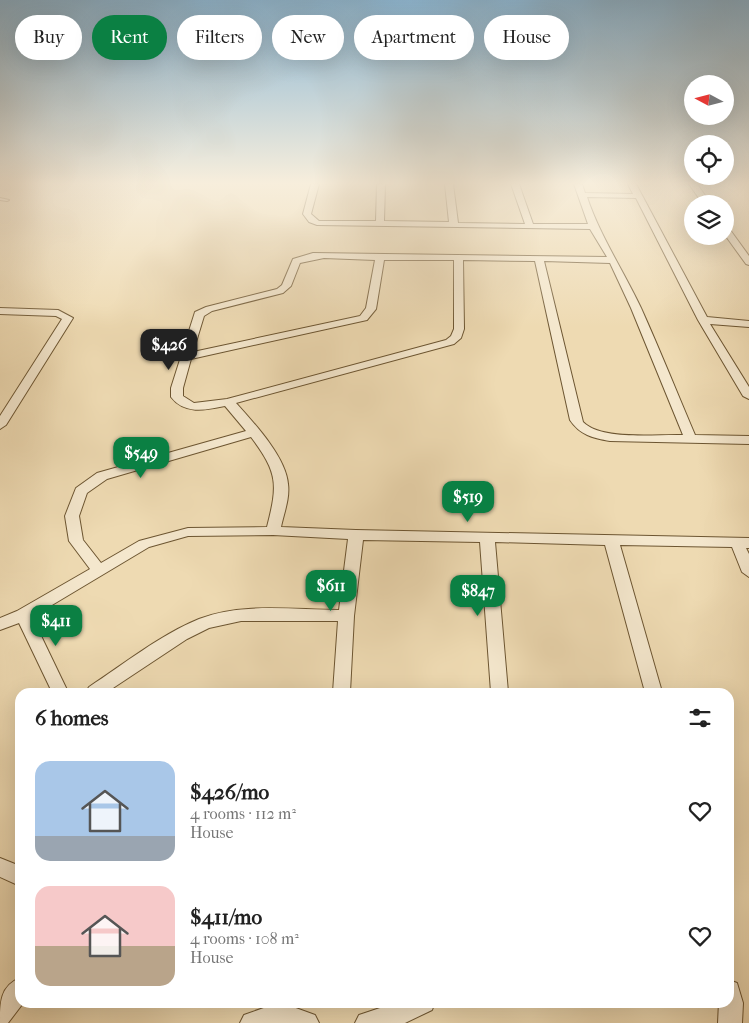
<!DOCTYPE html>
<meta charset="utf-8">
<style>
:root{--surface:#fff;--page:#f2f2f2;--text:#222;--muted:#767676;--accent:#0b8043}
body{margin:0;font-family:"IM FELL French Canon",serif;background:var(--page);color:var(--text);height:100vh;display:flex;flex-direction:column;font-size:19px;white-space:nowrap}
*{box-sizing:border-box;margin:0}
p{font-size:16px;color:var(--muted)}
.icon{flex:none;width:28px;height:28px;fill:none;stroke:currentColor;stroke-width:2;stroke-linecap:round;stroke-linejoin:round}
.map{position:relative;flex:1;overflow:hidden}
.sheet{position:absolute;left:15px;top:688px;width:719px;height:320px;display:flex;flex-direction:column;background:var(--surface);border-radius:15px;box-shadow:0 5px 20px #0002}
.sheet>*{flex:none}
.hud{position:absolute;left:15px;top:15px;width:720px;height:45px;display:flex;gap:10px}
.needle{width:32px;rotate:277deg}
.fabs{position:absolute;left:684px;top:75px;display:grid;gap:10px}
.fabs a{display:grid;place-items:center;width:50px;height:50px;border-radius:50%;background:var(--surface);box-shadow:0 5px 20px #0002;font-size:25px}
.price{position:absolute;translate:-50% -42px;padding:0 11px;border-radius:10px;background:var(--accent);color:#fff;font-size:16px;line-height:32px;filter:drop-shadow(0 1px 2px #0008)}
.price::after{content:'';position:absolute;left:50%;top:30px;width:15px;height:11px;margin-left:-8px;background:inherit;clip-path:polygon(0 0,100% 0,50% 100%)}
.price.on{background:#222;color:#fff}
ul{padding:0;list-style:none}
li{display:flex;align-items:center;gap:15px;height:125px;padding:0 20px}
li span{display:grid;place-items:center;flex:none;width:140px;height:100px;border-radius:15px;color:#555}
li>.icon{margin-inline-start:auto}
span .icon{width:60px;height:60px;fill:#fffc;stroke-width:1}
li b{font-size:21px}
h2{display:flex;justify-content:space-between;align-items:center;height:60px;padding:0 20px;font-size:21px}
.pill{padding:0 18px;border-radius:22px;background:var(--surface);box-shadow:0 5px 20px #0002;font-size:18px;line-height:45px}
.pill.on{background:var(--accent);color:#fff}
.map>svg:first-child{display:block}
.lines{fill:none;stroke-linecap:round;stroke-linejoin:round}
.service-casing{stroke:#6c5531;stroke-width:2}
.minor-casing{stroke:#6c5531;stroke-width:2}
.service{fill:#f4e7cd;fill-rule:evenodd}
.minor{fill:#f4e7cd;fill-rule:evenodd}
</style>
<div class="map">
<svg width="749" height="1023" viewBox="0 0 749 1023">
<rect width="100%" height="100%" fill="#eedab2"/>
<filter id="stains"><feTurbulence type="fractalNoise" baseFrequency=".004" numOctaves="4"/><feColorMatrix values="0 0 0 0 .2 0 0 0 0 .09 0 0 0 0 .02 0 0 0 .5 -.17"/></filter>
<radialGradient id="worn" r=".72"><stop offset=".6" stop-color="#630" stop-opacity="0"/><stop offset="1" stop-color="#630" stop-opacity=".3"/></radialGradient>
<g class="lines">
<defs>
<path id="service" d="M0 198 9 200 7 201 0 200Z"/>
<path id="minor" d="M311 184H319L311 214 319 221H376L377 184H385L384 221 449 222 445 184H453L458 223 525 224 511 184H519L533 224H588L574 184H582L585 193 633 194 628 184H636L707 317 749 321V327L710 324 749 387V399L743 396 698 320 636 198 587 197C600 236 623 270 641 308 660 350 677 393 695 435L749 436V444L610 441C593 438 580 435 570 420L535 261 463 260 464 329 461 338 454 344 236 403C254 423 286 457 288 484 290 498 284 513 281 527L356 530 749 538V548H746L749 554V577L742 572 732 547 620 545 662 692H645L605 545 495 542 508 692H491L480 542 363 540 354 616 350 692H333L338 621H241L209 628 187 639 107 692H86L89 687C124 664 160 635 199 619 242 602 294 610 339 610L348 539 273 535 188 536 149 547 32 617 68 692H52L19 623 0 630V618L17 611 90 569 69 541 65 516 76 488 97 473 246 431 225 406C206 410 185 415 171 397V388L195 312 206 307 277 289 282 285 293 259 313 253 607 257 590 229 317 225 309 222 303 214ZM324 258 375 260 366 308 360 316 193 352 204 316 212 311 283 293 291 286 300 263ZM384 260H454V329L451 336 446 340 227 399 194 403 183 396V388L191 359 367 320 376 309ZM544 261 610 263 631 308 683 435C656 434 602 441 583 422ZM251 437C278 473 278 484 267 527L188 528 139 541 101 563 83 540 79 516 87 493 107 479Z
M689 184H697L711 204H703Z
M725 226 728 227 749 256V265L746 264 725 235Z
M0 308 58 310 73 318 6 425 0 429V416L62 319 56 316 0 314Z
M0 858 20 866V886L0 877Z
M20 978V1002H24L8 1023H0C0 1003 0 986 20 978Z
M729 980 737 983 743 1003 742 1023H718L719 1002H729Z
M398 1002H435L432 1010 405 1023H355L359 1015Z
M272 1005 293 1007 315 1015 319 1023H240L244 1015Z"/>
</defs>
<use href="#service" class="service-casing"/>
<use href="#minor" class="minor-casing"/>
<use href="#service" class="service"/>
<use href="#minor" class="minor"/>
</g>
<linearGradient id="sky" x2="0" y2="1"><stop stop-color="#8ab6d4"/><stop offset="0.56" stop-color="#f7eedc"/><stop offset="1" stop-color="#f7eedc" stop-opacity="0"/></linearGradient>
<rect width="749" height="327" fill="url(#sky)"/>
<rect width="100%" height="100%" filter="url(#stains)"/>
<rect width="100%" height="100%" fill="url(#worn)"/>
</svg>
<div class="fabs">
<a><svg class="needle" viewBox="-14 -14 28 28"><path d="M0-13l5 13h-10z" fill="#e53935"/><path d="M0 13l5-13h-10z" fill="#767676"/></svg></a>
<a><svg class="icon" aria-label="locate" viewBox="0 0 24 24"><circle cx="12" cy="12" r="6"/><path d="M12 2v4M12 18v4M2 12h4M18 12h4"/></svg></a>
<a><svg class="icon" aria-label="layers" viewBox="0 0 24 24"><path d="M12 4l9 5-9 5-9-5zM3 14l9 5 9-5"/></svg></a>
</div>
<b class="price on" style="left:169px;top:371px">$426</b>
<b class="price" style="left:141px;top:479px">$549</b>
<b class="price" style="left:468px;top:523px">$519</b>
<b class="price" style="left:331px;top:612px">$611</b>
<b class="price" style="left:478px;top:617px">$847</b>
<b class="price" style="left:56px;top:647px">$411</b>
<div class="hud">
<a class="pill">Buy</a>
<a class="pill on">Rent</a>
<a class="pill">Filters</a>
<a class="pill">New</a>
<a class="pill">Apartment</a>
<a class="pill">House</a>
</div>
<section class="sheet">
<h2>6 homes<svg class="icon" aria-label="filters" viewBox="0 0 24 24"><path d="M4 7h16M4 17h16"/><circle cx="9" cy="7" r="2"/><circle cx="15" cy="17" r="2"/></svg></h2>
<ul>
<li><span style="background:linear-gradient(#a9c7e8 75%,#9aa5b1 0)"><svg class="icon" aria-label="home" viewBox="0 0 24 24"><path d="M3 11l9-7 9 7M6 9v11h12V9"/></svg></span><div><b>$426/mo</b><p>4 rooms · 112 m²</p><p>House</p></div><svg class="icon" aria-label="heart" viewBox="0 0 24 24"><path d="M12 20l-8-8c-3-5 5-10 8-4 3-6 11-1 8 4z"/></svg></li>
<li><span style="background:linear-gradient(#f6c9c9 60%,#b9a48a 0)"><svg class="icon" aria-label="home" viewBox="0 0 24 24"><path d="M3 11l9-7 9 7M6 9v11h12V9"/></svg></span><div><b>$411/mo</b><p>4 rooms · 108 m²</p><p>House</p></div><svg class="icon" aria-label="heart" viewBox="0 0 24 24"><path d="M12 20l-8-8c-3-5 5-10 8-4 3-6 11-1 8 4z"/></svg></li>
</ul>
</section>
</div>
